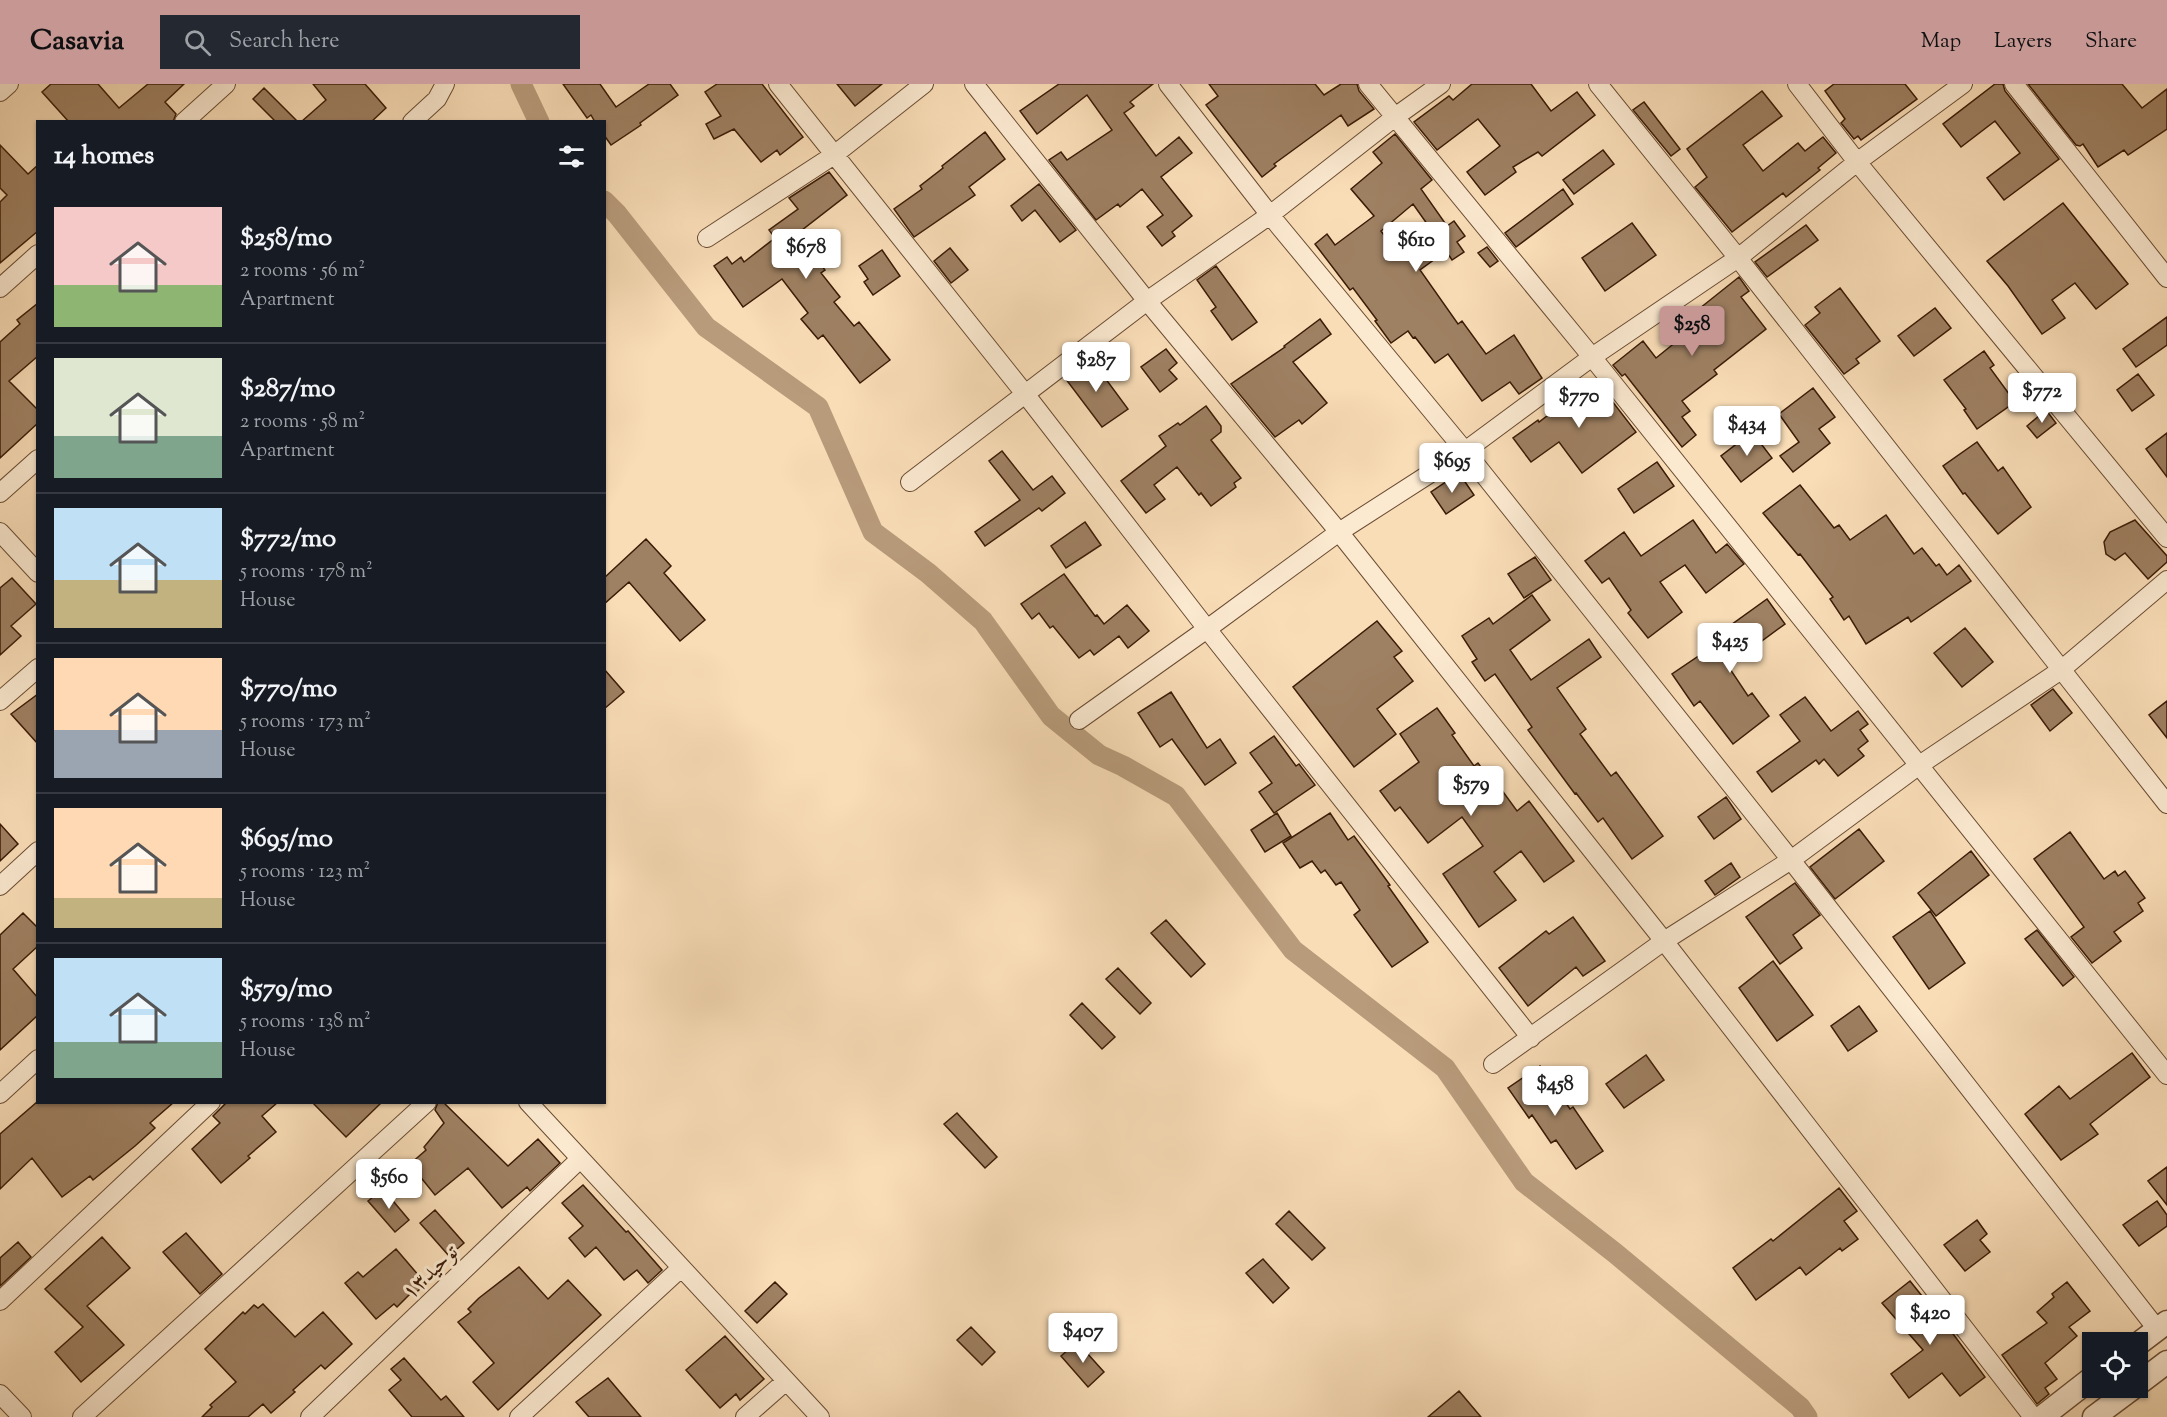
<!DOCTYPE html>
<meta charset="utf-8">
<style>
:root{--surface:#171b24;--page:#242831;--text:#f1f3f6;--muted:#9ea1a6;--line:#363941;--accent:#c59692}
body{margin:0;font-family:"Sorts Mill Goudy",Amiri,serif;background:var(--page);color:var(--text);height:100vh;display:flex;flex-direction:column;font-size:22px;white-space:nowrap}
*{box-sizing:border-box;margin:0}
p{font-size:20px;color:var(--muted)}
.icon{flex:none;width:33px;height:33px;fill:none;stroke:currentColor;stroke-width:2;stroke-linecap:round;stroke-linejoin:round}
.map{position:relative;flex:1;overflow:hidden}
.side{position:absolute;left:36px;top:36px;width:570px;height:984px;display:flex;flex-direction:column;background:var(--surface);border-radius:0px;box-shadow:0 2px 4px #0004}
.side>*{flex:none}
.buttons{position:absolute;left:2082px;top:1248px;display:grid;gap:12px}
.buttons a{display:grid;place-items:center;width:66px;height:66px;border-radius:0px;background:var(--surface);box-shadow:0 2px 4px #0004;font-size:30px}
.price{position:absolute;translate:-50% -51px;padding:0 14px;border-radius:6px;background:#fff;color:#222;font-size:20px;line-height:39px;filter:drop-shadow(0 2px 3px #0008)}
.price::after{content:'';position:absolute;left:50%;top:36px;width:18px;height:14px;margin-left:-9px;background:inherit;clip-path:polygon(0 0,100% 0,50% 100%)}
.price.on{background:var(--accent);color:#111}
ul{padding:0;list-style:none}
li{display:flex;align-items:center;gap:18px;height:150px;padding:0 18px}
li+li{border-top:2px solid var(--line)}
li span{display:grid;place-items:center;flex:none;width:168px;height:120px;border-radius:0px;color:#555}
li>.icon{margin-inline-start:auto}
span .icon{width:72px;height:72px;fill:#fffc;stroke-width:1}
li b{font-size:26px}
h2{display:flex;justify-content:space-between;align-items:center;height:72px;padding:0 18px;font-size:26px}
header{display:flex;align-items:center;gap:36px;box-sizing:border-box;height:84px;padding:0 30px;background:var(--accent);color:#111}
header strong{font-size:28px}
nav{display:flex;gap:33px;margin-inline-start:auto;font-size:21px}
.search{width:420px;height:54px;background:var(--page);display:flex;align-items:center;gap:15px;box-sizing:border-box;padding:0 21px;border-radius:0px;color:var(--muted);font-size:22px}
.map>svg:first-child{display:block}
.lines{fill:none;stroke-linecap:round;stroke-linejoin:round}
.canal{stroke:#b89b7b;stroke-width:21}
.building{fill:#9e8062;stroke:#3b1b06;stroke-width:1.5;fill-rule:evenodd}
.minor-casing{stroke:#6a4c32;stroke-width:20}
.tertiary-casing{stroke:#6a4c32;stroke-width:25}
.minor{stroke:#fbe9d0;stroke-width:18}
.tertiary{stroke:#fbe9d0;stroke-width:22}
.labels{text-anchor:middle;stroke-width:6;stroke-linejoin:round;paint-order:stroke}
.street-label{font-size:22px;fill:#3b1b06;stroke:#fbe9d0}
</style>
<header>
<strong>Casavia</strong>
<div class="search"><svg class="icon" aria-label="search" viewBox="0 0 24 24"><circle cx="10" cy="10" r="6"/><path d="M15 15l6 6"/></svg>Search here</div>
<nav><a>Map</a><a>Layers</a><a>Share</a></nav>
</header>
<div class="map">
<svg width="2167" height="1333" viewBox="0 0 2167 1333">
<rect width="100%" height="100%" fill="#f9ddb7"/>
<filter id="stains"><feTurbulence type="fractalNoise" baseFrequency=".00333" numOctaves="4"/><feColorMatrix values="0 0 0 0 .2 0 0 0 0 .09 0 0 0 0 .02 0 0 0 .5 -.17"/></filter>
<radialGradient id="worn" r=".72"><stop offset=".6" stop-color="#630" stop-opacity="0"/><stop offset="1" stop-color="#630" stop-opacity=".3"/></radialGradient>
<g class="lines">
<path class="canal" d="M521 0 539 38
M604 117 617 130 706 243 818 323 873 448 928 489 983 537 1051 632 1099 671 1123 682 1176 712 1293 866 1445 984 1524 1098 1615 1169 1800 1323 1807 1333"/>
</g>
<path class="building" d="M51 0H98L119 24 148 0H184L165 18 176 30 173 38H69L42 8Z
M313 0H365L386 24 371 38H301L326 16Z
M563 0H600L616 23 649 0H670L678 11 640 39 641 41 611 61 604 51V38H595L591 31 587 34Z
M717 0H762L803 53 780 71 777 66 761 78 734 45 714 55 706 40 721 32 705 8Z
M837 0H882L855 22Z
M1059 0H1153L1130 18 1134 22 1124 29 1156 72 1179 53 1192 69 1161 93 1192 132 1172 148 1175 152 1162 162 1147 143 1163 131 1142 105 1120 123 1118 120 1096 136 1049 76 1061 68 1067 76 1112 46 1087 11 1037 50 1020 27Z
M1209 0H1315L1324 11 1341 0H1357L1359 7 1374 25 1348 42 1341 31 1274 80 1276 82 1262 93 1206 21 1218 12Z
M1472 0H1531L1551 27 1577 8 1595 31 1542 72 1538 68 1513 83 1516 88 1485 111 1467 88 1500 62 1478 35 1437 66 1414 38 1449 12 1453 16Z
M1834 0H1905L1917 15 1861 56 1858 52 1854 55 1841 39 1845 35 1825 7Z
M1995 0H2003L2005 7 2059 75 2004 116 1987 94 2020 69 1995 37 1961 63 1943 40Z
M2028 0H2122L2142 24 2167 5V45L2128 71 2124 66 2098 83 2083 60 2080 62 2076 61Z
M264 4 298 38H276L253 15Z
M1762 7 1782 32 1743 61 1763 87 1798 59 1805 67 1823 53 1836 69 1818 84 1820 86 1786 113 1783 109 1732 148 1695 103 1707 93 1687 65Z
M1644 18 1680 65 1671 72 1633 26Z
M985 48 1005 75 969 103 975 111 914 153 894 125 922 105 920 102 943 84 942 82Z
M1395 50 1432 96 1421 105 1447 142 1454 137 1465 152 1457 158 1464 168 1452 176 1446 167 1420 186 1458 240 1462 237 1486 270 1514 251 1542 294 1519 310 1510 298 1482 317 1448 270 1435 279 1415 253 1413 254 1408 247 1391 259 1375 237 1377 236 1353 204 1350 206 1315 160 1327 150 1335 161 1374 132 1351 105 1382 79 1373 68ZM1413 120 1435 151 1402 175 1381 147Z
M0 61 28 90 38 81V147L0 179V118L7 111 0 104Z
M1603 66 1614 80 1574 110 1563 96Z
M829 88 847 111 797 150 825 186 821 189 840 213 834 218 854 242 859 238 890 276 860 299 823 251 818 255 801 235 808 229 782 195 743 223 714 182 727 173 732 180 741 173 744 178 775 154 769 146 798 125 789 114Z
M1039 100 1076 146 1060 158 1035 126 1022 137 1011 122Z
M1563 105 1573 120 1516 163 1505 149Z
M2063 119 2128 200 2096 225 2075 199 2052 216 2065 234 2042 250 2008 202 1987 177Z
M1632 139 1656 171 1605 207 1582 174Z
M1806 141 1818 156 1767 193 1755 178Z
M1487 163 1498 177 1490 183 1478 169Z
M950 164 968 186 951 199 934 177Z
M882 166 900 192 873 211 864 198 868 195 859 182Z
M1216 182 1257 238 1232 256 1211 227 1216 223 1197 196Z
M1739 193 1749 207 1741 213 1766 245 1714 286 1717 290 1682 317 1690 327 1682 333 1696 351 1682 363 1625 290 1622 292 1613 281 1643 257 1656 274 1687 249 1680 240Z
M1840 204 1880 257 1856 275 1859 279 1844 290 1805 241 1820 229 1815 223Z
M38 219V272L9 297 38 326V339L0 374V258L20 240 17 236Z
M1935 224 1951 244 1914 272 1898 252Z
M2167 233V261L2136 283 2123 265Z
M1320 235 1331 250 1293 278 1327 319 1302 340 1299 336 1275 353 1231 300 1285 263 1284 262Z
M1166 265 1177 279 1169 286 1177 295 1160 308 1141 283Z
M1984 267 1994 281 1990 284 2015 318 1977 345 1964 326 1966 325 1944 296Z
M1091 275 1128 325 1102 343 1065 294Z
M2138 290 2154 311 2132 327 2117 306Z
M1595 295 1636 348 1582 389 1559 358 1531 378 1513 354 1538 336 1539 338Z
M1813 304 1835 333 1819 345 1830 359 1793 388 1780 372 1799 358 1779 330Z
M1206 322 1221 342V348L1211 356 1241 394 1234 399 1236 403 1211 422 1201 409 1199 411 1177 383 1154 401 1165 415 1146 429 1121 397 1166 362 1159 352 1178 339 1180 341Z
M2046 326 2056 339 2037 354 2027 342Z
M1752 348 1772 374 1741 398 1721 372Z
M2167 349V393L2146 365Z
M1977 358 1998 387 2003 383 2031 423 1998 450 1965 409 1963 410 1943 382Z
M1002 367 1033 406 1052 392 1065 409 1042 427 1039 424 985 462 975 448 1020 416 989 377Z
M1657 378 1674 402 1634 429 1618 405Z
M1459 389 1474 411 1446 430 1431 408Z
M1800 401 1834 444 1839 441 1850 456 1886 431 1914 470 1922 464 1936 482 1939 480 1947 491 1959 481 1971 497 1911 538 1908 533 1866 560 1849 532 1844 536 1830 515 1833 513 1800 470 1798 471 1763 429Z
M1693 436 1716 469 1727 460 1744 480 1706 509 1685 481 1660 498 1682 528 1648 554 1628 529 1631 526 1609 494 1602 499 1585 477 1624 448 1641 472Z
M2135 436 2167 472V478L2148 495 2125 469 2115 476 2106 470 2104 458 2110 448Z
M1085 438 1101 461 1066 484 1051 462Z
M646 455 671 482 664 489 705 536 680 557 629 498 604 520V494Z
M1535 473 1551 496 1524 514 1508 490Z
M1064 490 1095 532 1097 531 1104 540 1127 521 1149 547 1128 564 1119 552 1094 571 1090 566 1079 574 1053 542 1050 544 1039 529 1032 535 1021 520Z
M12 494 36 520 11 542 21 552 0 571V504Z
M1532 511 1550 536 1510 566 1531 596 1589 555 1601 573 1557 604 1586 645 1580 650 1611 692 1616 688 1663 752 1632 775 1603 734 1598 738 1576 709 1575 710 1528 646 1532 643 1495 590 1485 597 1472 578 1477 575 1462 552 1489 534 1493 540Z
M1767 515 1785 540 1728 582 1748 612 1752 609 1769 632 1733 660 1700 617 1694 622 1672 590 1728 552 1724 546Z
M1377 537 1402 567 1394 573 1413 597 1377 625 1396 650 1354 683 1293 603Z
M1965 544 1993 578 1962 603 1934 569Z
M604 585 624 608 604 625Z
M2053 605 2072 629 2050 647 2031 621Z
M1171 608 1207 664 1220 655 1236 679 1205 701 1172 655 1160 663 1138 629Z
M38 610V660L11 630Z
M1805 613 1831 647 1858 627 1868 640 1860 646 1868 657 1858 665 1864 672 1838 692 1824 675 1819 680 1816 676 1772 708 1757 688 1800 657 1780 631Z
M2167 617V654L2149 631Z
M1437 624 1455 649 1452 651 1474 682 1478 679 1498 707 1501 705 1517 727 1529 717 1574 777 1544 798 1521 767 1494 788 1516 816 1479 843 1443 790 1483 762 1462 733 1428 759 1400 723 1395 727 1380 707 1419 678 1400 650Z
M1274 652 1296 682 1299 680 1315 701 1274 729 1259 708 1272 699 1250 669Z
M1726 713 1741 735 1714 755 1698 733Z
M1277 729 1291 752 1265 768 1251 746Z
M1330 729 1348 756 1354 752 1374 779 1390 801 1388 802 1428 858 1392 883 1354 831 1360 826 1341 798 1336 801 1325 786 1321 789 1312 777 1300 784 1283 759Z
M0 740 18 760 0 777Z
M1859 745 1884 777 1835 815 1810 783Z
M2070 748 2104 795 2115 787 2118 792 2125 787 2145 814 2138 819 2143 827 2114 848 2121 857 2092 879 2071 853 2084 843 2034 775Z
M1971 767 1989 791 1936 832 1918 809Z
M1731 779 1740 793 1715 811 1705 797Z
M1795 799 1820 831 1793 851 1802 864 1780 880 1746 833Z
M1930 827 1965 879 1929 905 1893 853Z
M23 829 38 844V862L13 885 38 914V931L0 966V851Z
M1573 833 1605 877 1583 892 1576 883 1528 922 1499 884 1546 847 1549 850Z
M1166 836 1205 880 1191 893 1151 849Z
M2037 846 2074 893 2063 902 2025 855Z
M1773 877 1813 931 1777 957 1739 904Z
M1118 884 1151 919 1140 930 1106 895Z
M1082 919 1115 953 1102 965 1070 931Z
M1859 922 1877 947 1848 967 1831 942Z
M2132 969 2150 993 2090 1040 2098 1050 2061 1076 2025 1030 2059 1002 2070 1015Z
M1646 971 1664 996 1624 1024 1606 1000Z
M1540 982 1570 1025 1573 1023 1603 1067 1576 1085 1556 1056 1551 1059 1532 1031 1529 1034 1508 1004Z
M37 1018H174L150 1039 155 1044 135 1062 93 1096 90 1092 62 1113 32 1074 0 1105V1050Z
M227 1018H278L262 1032 276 1048 248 1072 250 1074 221 1099 192 1065 220 1039 213 1032Z
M312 1018H382L346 1053Z
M438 1018H443L508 1082 538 1055 560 1079 530 1107 527 1103 502 1124 468 1084 435 1111 410 1080 426 1066 424 1063 444 1039 435 1026Z
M957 1029 997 1073 985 1084 944 1040Z
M2167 1083V1121L2148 1097Z
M583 1101 626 1148 628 1147 662 1186 648 1199 637 1186 624 1196 596 1163 585 1173 569 1154 583 1142 562 1119Z
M1839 1104 1857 1127 1844 1137 1858 1155 1842 1167 1840 1164 1806 1191 1800 1183 1756 1216 1733 1184 1771 1155 1773 1157Z
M383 1105 409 1136 395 1148 368 1117Z
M2157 1117 2167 1131V1142L2139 1162 2123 1141Z
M435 1126 464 1159 449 1172 420 1139Z
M1289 1127 1325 1164 1312 1176 1276 1140Z
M1977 1136 1987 1150 1980 1156 1990 1168 1965 1187 1944 1161Z
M186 1149 222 1190 200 1210 163 1168Z
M102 1153 130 1184 87 1222 124 1261 81 1298 55 1268 83 1243 45 1205Z
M18 1158 31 1173 0 1202V1174Z
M396 1165 426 1200 413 1211 411 1209 397 1223 394 1220 376 1235 345 1199 358 1188 363 1193Z
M1263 1175 1289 1204 1273 1219 1246 1189Z
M519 1183 548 1215 568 1196 601 1231 498 1326 473 1298 494 1279 458 1238 471 1228 468 1225 479 1214Z
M1910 1197 1930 1222 1931 1220 1985 1293 1960 1312 1942 1289 1909 1314 1891 1290 1923 1266 1882 1219Z
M775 1198 787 1210 757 1239 745 1227Z
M2067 1198 2090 1227 2069 1243 2077 1252 2045 1279 2057 1295 2045 1304 2049 1310 2037 1320 2002 1271 2047 1239 2037 1228 2054 1213 2052 1210Z
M263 1220 295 1253 323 1228 352 1260 325 1285 321 1281 293 1306 295 1308 271 1329 263 1320 248 1333H202L212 1323 210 1321 236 1298 205 1265 243 1228 245 1230 254 1221 258 1224Z
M971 1243 995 1268 982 1281 957 1256Z
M725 1252 764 1295 740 1316 736 1310 720 1324 686 1286Z
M1077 1258 1104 1288 1088 1303 1061 1272Z
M404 1274 441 1316 446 1312 464 1333H412L389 1306 401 1296 391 1285Z
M608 1294 641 1333H589L576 1318Z
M1459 1307 1481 1333H1428Z"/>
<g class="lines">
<defs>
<path id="minor" d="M778 0 1026 311 1207 545 1531 954
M974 0 1147 217 1339 448 1664 857 2033 1333
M1168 0 1270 131 1465 367 1791 776 2157 1245
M1368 0 1592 273 2167 991
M1598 0 1738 174 2167 720
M1797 0 1857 78 2167 454
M2014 0 2167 194
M0 8 9 0
M184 38 226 0
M412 38 437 15 445 0
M707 154 834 71 924 0
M0 204 38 170
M910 398 1147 217 1270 131 1395 33 1441 0
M0 409 38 375
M0 448 38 489
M0 617 38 584
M1079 636 1207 545 1339 448 1465 367 1592 273 1738 174 1857 78 1963 0
M0 802 38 767
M1493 980 1664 857 1791 776 1918 682 2061 586 2167 496
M0 1010 38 975
M528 1018 820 1333
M0 1217 211 1018
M0 1310 22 1333
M82 1333 427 1018
M310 1333 580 1075
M519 1333 681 1184
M745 1333 786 1297"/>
<path id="tertiary" d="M2138 1260 2167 1238
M2138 1300 2167 1278
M2042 1333 2092 1294
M2094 1333 2133 1304"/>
</defs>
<use href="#minor" class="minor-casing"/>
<use href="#tertiary" class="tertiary-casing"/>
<use href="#minor" class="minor"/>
<use href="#tertiary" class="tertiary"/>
</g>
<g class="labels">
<g class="street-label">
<text transform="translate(429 1187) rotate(-44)" y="8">توحید۱۳</text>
</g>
</g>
<rect width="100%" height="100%" filter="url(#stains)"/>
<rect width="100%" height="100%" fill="url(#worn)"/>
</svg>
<div class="buttons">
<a><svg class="icon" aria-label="locate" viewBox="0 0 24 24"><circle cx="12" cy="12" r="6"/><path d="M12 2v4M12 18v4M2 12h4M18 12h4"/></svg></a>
</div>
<b class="price" style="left:1416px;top:189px">$610</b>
<b class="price" style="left:806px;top:196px">$678</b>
<b class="price on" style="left:1692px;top:273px">$258</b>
<b class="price" style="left:1096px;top:309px">$287</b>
<b class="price" style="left:2042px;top:340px">$772</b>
<b class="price" style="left:1579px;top:345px">$770</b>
<b class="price" style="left:1747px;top:373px">$434</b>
<b class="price" style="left:1452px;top:410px">$695</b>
<b class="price" style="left:1730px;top:590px">$425</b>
<b class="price" style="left:1471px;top:733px">$579</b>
<b class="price" style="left:1555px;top:1033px">$458</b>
<b class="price" style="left:389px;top:1126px">$560</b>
<b class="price" style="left:1930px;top:1262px">$420</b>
<b class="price" style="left:1083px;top:1280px">$407</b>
<section class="side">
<h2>14 homes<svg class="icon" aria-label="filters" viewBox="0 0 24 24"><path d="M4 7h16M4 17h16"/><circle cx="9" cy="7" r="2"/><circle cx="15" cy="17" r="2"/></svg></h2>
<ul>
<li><span style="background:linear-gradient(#f6c9c9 65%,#8fb573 0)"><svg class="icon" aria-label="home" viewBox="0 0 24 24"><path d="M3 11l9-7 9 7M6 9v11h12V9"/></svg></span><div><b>$258/mo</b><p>2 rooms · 56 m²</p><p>Apartment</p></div></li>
<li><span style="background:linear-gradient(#dfe7d0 65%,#7fa58c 0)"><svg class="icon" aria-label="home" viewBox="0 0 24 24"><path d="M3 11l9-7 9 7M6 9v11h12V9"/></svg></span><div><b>$287/mo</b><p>2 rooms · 58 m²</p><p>Apartment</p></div></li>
<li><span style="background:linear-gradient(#bfe0f5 60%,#c2b280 0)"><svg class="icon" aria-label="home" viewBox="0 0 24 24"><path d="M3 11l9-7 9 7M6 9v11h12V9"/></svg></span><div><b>$772/mo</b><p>5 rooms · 178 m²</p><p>House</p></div></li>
<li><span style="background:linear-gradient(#ffd9b3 60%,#9aa5b1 0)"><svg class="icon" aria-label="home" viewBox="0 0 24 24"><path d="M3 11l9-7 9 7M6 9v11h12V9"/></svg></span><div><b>$770/mo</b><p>5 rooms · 173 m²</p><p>House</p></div></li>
<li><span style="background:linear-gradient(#ffd9b3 75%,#c2b280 0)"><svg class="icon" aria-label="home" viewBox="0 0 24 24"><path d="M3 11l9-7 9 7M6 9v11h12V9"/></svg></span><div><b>$695/mo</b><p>5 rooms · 123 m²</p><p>House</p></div></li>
<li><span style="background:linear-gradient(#bfe0f5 70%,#7fa58c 0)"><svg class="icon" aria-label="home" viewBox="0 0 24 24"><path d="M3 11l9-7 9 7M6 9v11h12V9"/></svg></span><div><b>$579/mo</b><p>5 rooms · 138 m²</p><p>House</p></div></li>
</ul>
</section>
</div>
